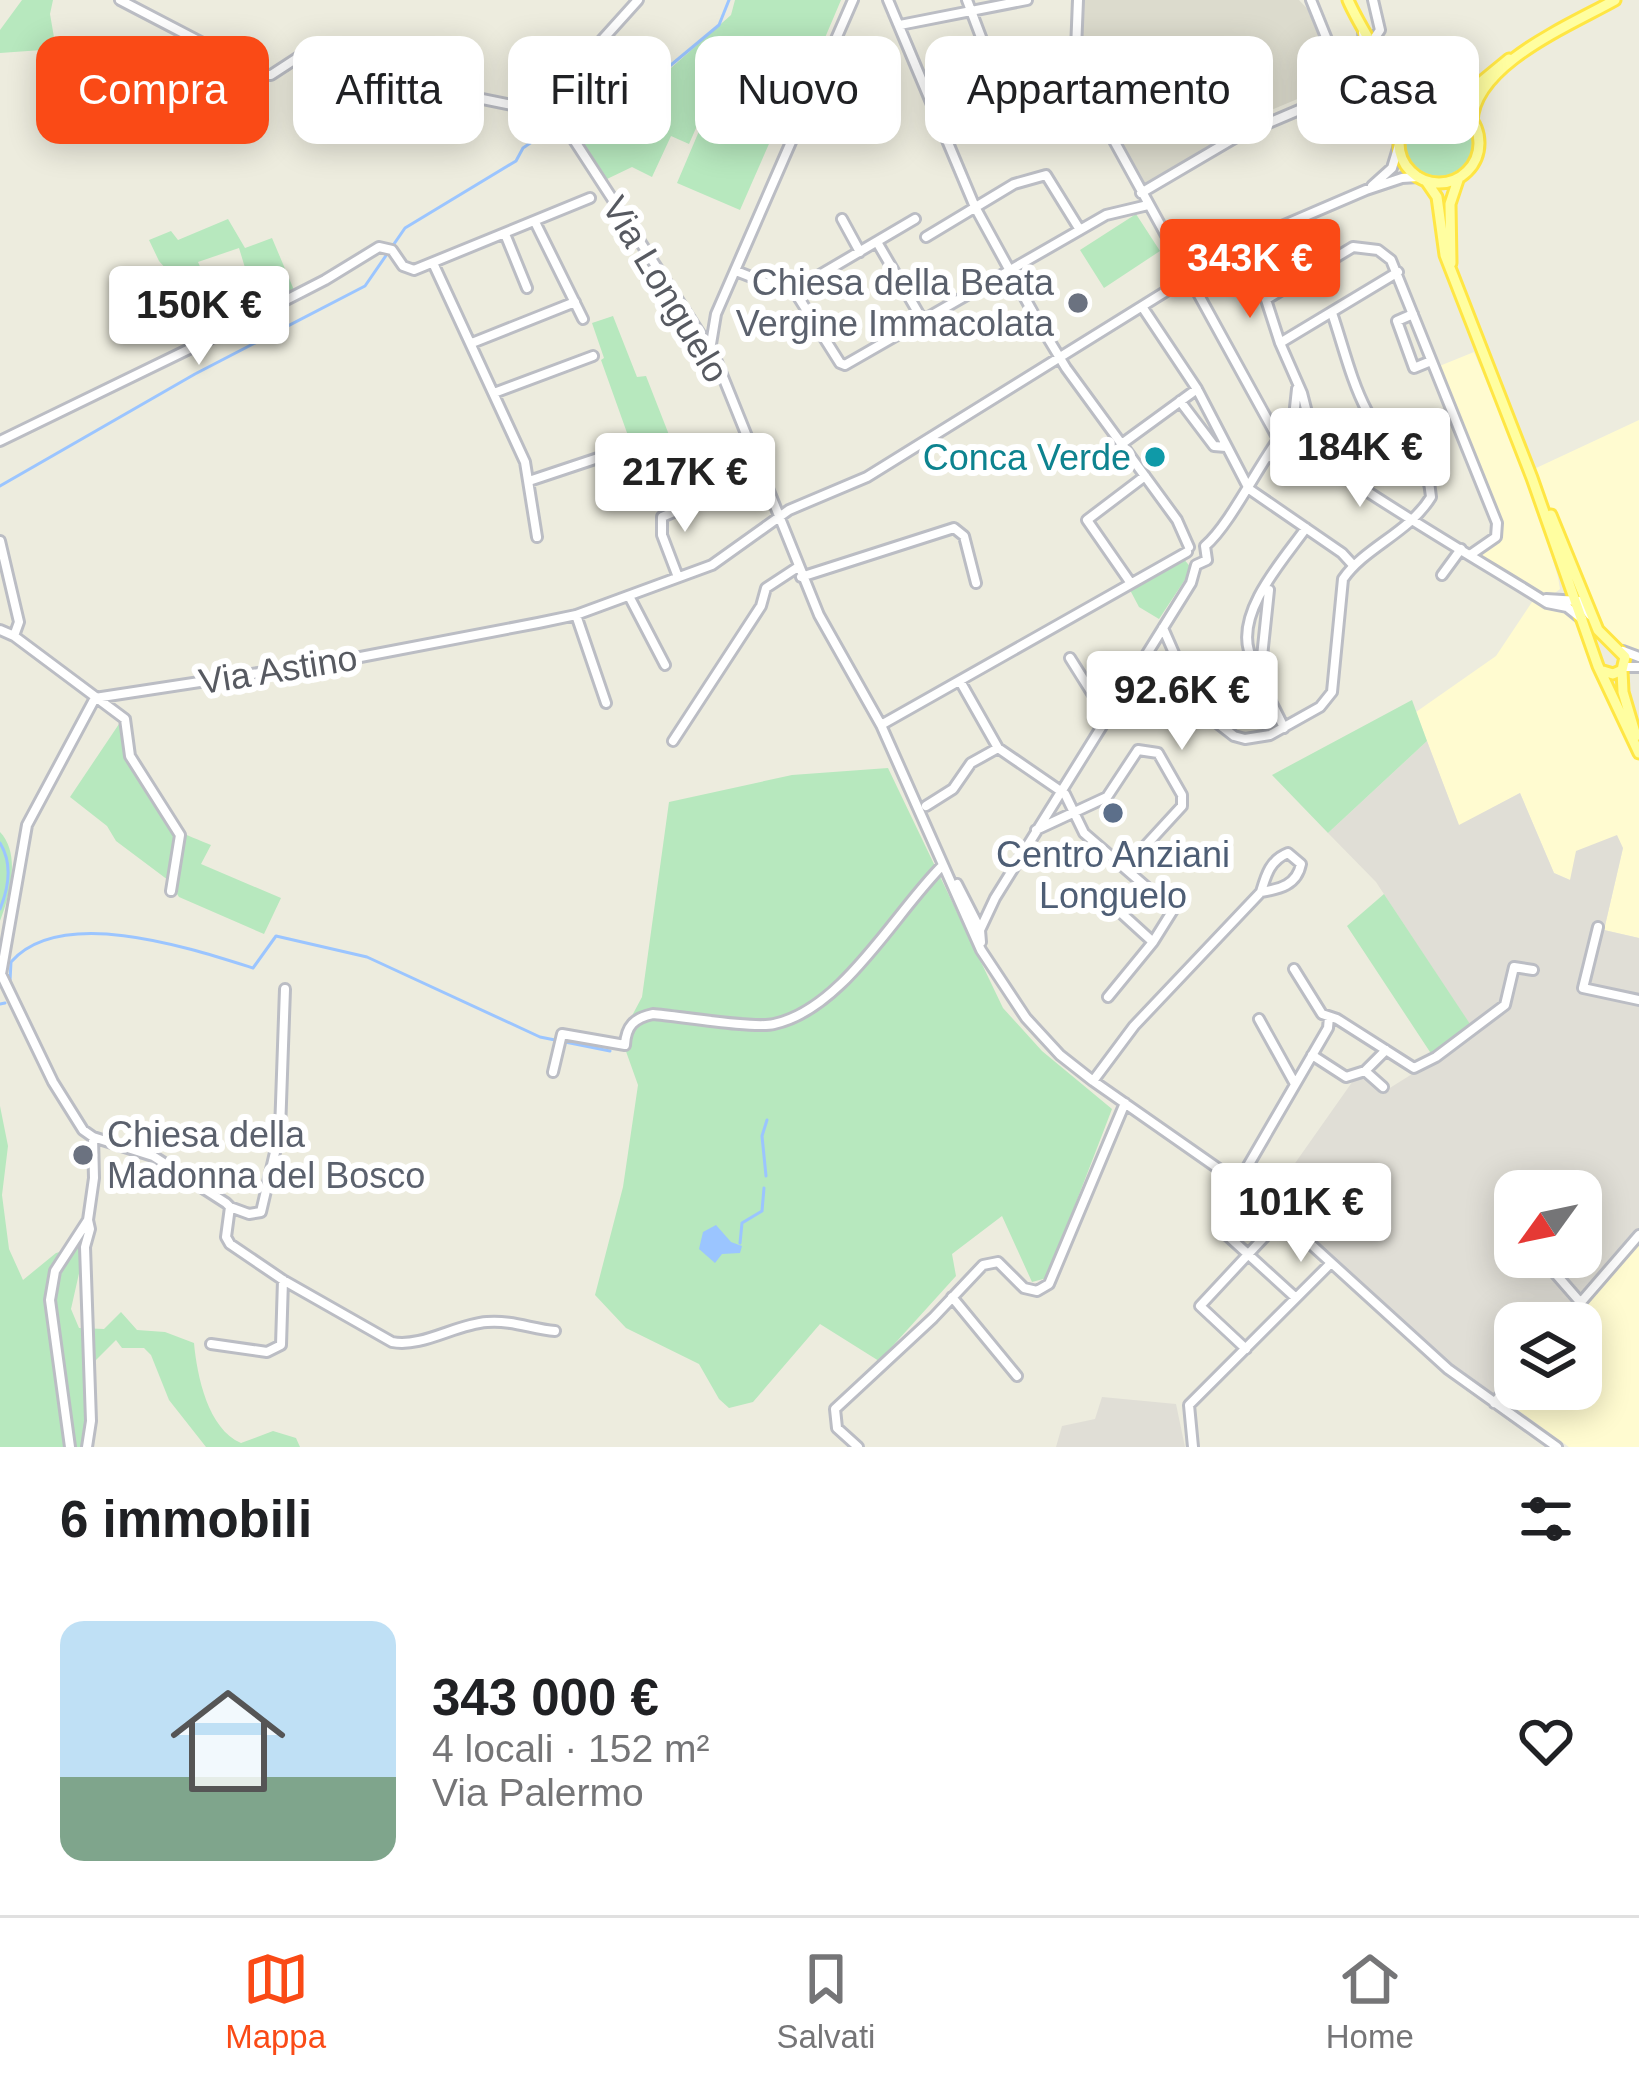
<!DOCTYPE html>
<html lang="it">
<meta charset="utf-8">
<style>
:root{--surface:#fff;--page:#f2f2f2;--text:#202124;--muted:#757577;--line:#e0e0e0;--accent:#fa4a16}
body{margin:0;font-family:Arial,sans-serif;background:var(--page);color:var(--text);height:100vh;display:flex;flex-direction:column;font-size:45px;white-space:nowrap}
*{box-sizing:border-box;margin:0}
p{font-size:39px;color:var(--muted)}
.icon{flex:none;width:66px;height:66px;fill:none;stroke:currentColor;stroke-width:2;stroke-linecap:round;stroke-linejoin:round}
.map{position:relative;height:1447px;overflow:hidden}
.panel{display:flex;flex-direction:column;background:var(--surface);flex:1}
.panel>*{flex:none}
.banner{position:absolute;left:36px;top:36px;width:1569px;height:108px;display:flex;gap:24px}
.needle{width:78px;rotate:237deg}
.fabs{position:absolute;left:1494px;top:1170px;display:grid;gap:24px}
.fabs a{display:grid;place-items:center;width:108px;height:108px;border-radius:24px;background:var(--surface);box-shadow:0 6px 30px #0003;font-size:60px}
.price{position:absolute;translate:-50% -102px;padding:0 27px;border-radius:12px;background:#fff;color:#222;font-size:39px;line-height:78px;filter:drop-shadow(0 3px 6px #0008)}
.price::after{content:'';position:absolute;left:50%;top:72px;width:36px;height:27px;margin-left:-18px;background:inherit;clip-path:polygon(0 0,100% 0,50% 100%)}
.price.active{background:var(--accent);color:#fff}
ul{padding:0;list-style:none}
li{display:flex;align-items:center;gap:36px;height:300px;padding:0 60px}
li+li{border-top:3px solid var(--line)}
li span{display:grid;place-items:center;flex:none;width:336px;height:240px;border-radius:24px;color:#555}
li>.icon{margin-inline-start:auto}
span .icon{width:144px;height:144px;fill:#fffc;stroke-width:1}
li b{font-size:51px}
h2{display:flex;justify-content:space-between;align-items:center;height:144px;padding:0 60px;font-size:51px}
.pill{padding:0 42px;border-radius:24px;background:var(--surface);box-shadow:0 6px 30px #0003;font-size:42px;line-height:108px}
.pill.active{background:var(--accent);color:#fff}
.menu{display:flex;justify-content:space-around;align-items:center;height:168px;border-top:3px solid var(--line);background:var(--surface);font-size:33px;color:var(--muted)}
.menu a{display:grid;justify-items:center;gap:6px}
.menu .active{color:var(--accent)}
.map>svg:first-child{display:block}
.commercial{fill:#fffbd0}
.industrial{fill:#e0ded6;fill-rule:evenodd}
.education{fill:#dcdbcd}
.green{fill:#b7e8be}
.water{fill:#9bc5ff}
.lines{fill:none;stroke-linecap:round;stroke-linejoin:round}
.stream{stroke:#9bc5ff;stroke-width:3}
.minor-casing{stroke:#bbbdc4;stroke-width:14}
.major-casing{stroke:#ffe644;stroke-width:15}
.minor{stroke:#fff;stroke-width:8}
.major{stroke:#fffea0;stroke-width:9}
.worship-dot{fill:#6b7280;stroke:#fff;stroke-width:4.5}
.culture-dot{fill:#0f9aa8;stroke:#fff;stroke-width:4.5}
.service-dot{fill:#5c6f8a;stroke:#fff;stroke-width:4.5}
.labels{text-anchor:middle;stroke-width:12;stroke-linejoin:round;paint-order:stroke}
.worship-label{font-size:36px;fill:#5b616d;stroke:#fff;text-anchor:end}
.street-label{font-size:36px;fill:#575a61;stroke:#fff}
.culture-label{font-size:36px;fill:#0d838f;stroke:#fff;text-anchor:end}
.service-label{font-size:36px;fill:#4e5e75;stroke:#fff}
</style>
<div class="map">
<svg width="1639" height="1447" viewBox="0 0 1639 1447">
<rect width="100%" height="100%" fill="#edecde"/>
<path class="commercial" d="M1474 352 1529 483 1558 577 1560 589 1551 596 1542 597 1476 556 1501 533 1437 367Z
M1639 420V654L1601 630 1534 469Z
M1534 599 1547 607 1567 611 1582 624 1639 760V938L1604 930 1623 848 1570 880 1554 873 1520 793 1459 826 1416 712 1496 656Z
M1639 1238V1447H1569L1503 1399 1515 1385V1389H1581V1323H1567Z"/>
<path class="industrial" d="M1427 741 1459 825 1520 793 1554 873 1570 880 1576 851 1617 835 1623 848 1604 930 1639 938V1232L1560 1323H1515V1375L1494 1400 1449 1368 1267 1203 1355 1078H1370L1385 1091 1476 1034 1376 882 1328 833ZM1515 1191H1581V1257H1515Z
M1102 1397 1176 1404 1185 1447H1056L1062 1426 1095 1419Z"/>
<path class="education" d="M1084 0H1299L1319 21 1336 76 1331 84 1307 95 1240 123H1226V138L1143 187 1094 88 1081 54Z"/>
<path class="green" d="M22 0H53L50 14 56 49 0 53V30Z
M735 0H841L799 99 723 67 689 144 671 136 652 177 632 167 607 179 566 116 620 113 731 15Z
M725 70 789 98 740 210 677 183Z
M1210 79 1213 115 1191 117 1189 80Z
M1406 143a33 33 0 1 1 66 0a33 33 0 1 1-66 0Z
M1136 214 1160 251 1104 288 1080 250Z
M228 219 245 248 272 238 294 290 257 307 239 248 198 262 226 325 200 339 174 278 159 261 149 240 171 231 178 240Z
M613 316 637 377 646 376 671 440 665 445 682 470 747 458 748 462 646 486 601 360 604 358 592 323Z
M1183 558 1192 569 1159 619 1139 607 1130 590Z
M1412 700 1427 741 1328 833 1272 775Z
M121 721C125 754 147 809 176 829 186 836 200 840 211 845L201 864 281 898 264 934 179 897 168 880 116 841 107 826 70 797Z
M888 768 1003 1008 1042 1051 1112 1109 1047 1278 1032 1282 1002 1216 952 1254 956 1276 879 1361 820 1324 753 1402 729 1408 719 1399 699 1364 626 1328 595 1295 623 1187 638 1085 623 1043 626 1027 642 997 669 802 792 775Z
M0 832C21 854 10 895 0 921Z
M1384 894 1472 1027 1432 1055 1347 926Z
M0 1106 8 1146 2 1195 9 1249 23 1280 56 1253 79 1247 80 1269 71 1309 79 1328 104 1329 121 1312 137 1330 165 1332 194 1343C197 1376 208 1429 241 1443L273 1431 296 1438 300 1447H206L169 1400 151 1355 144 1348H122L116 1340 85 1371V1447H0Z"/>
<path class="water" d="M716 1225 731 1242 742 1246 740 1253 722 1254 715 1263 699 1249 703 1232Z"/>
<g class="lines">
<path class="stream" d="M564 115 618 109 719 25 729 0
M0 486 195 374 365 286 405 228 516 161 523 148 555 126
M0 843C13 864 9 887 0 909
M10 981 11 962C61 905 190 948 253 968L276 936 367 957 540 1037 610 1051
M0 1004 5 1003
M766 1176 762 1136 767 1120
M740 1243 742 1223 762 1211 764 1188"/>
<defs>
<path id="minor" d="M120 0 264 75H271L314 47 329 46 443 91 546 112 563 123 715 357 819 615 881 725 981 950 1026 1018 1060 1055 1093 1081 1226 1174 1282 1218 1448 1369 1557 1447
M888 0 975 207 1037 320 1066 368 1177 520 1189 547
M967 0 998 82
M1078 0 1076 50 1090 97 1277 437
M1311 0 1345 84
M900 25 1027 0
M1371 43 1380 30 1373 0
M1360 75 1366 62 1363 32
M526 106 542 103 557 90 638 0
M1372 186 1392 168 1399 145
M1141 193 1238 136 1332 96 1360 75H1370L1393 86
M842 219 860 252
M535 222 583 319
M505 234 527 288
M926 237 1014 184 1046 175 1080 230
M1247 241 1280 343 1302 393 1314 440 1325 458
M877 242 923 321
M433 263 525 462 537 537
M736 271 797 295 840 363 845 365 1106 215 1148 205
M797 295 801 286 915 219
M1267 299 1353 247 1378 250 1391 260 1497 523 1496 537 1470 555
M1143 308 1197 389 1249 489 1342 553 1353 565
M1413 314 1397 321 1414 368 1431 361
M472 343 575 302
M1280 343 1398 272
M711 344 716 314 853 0
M494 393 593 356
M1180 401 1214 446 1226 447
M1294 417 1297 389
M1287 428C1295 455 1508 577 1547 603L1567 607 1582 619
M0 441 216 336 325 280 379 247 392 250 403 266 414 270 590 198
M1123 443 1197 389
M1269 457 1283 443 1296 441
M529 481 625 449
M0 541 19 622 14 636
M1442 575 1461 549
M678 577 662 535V517L706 498
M801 577 954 528 964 536 976 583
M1130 582 1087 520 1145 476
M629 596 665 665
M1546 599 1579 601 1590 615
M576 615 606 703
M1163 628 1198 708 1234 736 1245 739 1270 735 1320 707 1332 692 1343 579C1365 547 1409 533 1431 497 1427 443 1387 449 1367 411 1351 381 1343 345 1332 313
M0 630 14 636 125 719 130 756 180 835 171 891
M1623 651 1639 657
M1070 658 1107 717
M1624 667H1639
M1260 676 1269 590
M960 681 998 748 1065 794 1084 833 1173 910 1153 942 1108 997
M95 698 350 659 538 623 576 615 712 565 789 510 867 477 1247 241 1366 190 1402 178 1418 177
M95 698 27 825 1 974 53 1082 83 1130 93 1137 153 1156 226 1203 230 1207 226 1237 230 1244 283 1280 392 1342C422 1348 456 1324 487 1322 512 1320 532 1329 555 1331
M881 725 1187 552
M1284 728C1273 703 1256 678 1249 651 1237 610 1284 559 1306 528
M673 741 761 606 766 588 798 567
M926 806 953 789 971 763 998 748
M1036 830 1107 797 1138 750 1158 753 1182 795V806L1126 867
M957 884 980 929
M1119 911 1153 942
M1598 927 1583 988 1639 1000
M981 942 980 930 995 898 1191 583 1196 565 1207 560 1205 546C1237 519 1277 424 1301 417L1309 423
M1294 969 1322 1014 1337 1019 1414 1068 1436 1057 1505 1005 1514 967 1533 970
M1259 1019 1295 1084
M1312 1055 1346 1077 1365 1071 1386 1050
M1365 1071 1383 1087
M553 1072 562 1034 625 1045C626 1026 634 1018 653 1014 678 1016 754 1029 774 1024 843 1009 894 914 942 866
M1093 1081 1134 1026 1261 892C1266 875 1270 860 1288 853L1301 864C1297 885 1280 889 1261 892
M1238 1183 1328 1028 1329 1017
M230 1207 249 1214 261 1212 280 1131 285 989
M1228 1236 1296 1298
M1541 1257 1581 1303
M952 1297 1017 1376
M1563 1323 1639 1235
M211 1344 267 1352 281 1345 283 1280
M1246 1349 1200 1306 1282 1218
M1494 1403 1515 1378
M70 1447 50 1300 55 1271 88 1220 94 1178 93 1137
M87 1447 91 1421 85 1247 90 1229 88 1220
M858 1447 837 1428 835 1409 933 1318 983 1265 998 1262 1024 1288 1037 1291 1049 1284 1125 1103
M1193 1447 1189 1405 1331 1263"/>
<path id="major" d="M1348 0C1365 40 1402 81 1403 126
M1394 82 1412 98 1430 104
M1399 143a40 40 0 1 1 80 0a40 40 0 1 1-80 0Z
M1445 104 1464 96 1509 59
M1472 122C1474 64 1571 25 1615 0
M1426 181 1437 197 1445 255 1532 478 1598 666 1639 753
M1451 263 1450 204 1458 180
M1551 515 1598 630 1625 657 1622 670 1613 674 1603 671
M1622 670 1623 692 1636 736"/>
</defs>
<use href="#minor" class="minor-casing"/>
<use href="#major" class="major-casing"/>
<use href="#minor" class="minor"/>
<use href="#major" class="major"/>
</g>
<g class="worship-dot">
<circle cx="1078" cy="303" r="12"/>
<circle cx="83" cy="1155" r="12"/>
</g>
<circle class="culture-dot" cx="1155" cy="457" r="12"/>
<circle class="service-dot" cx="1113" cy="813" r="12"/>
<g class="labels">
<g class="worship-label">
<text x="1054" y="295">Chiesa della Beata<tspan x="1054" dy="41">Vergine Immacolata</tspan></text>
<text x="107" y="1147" text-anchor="start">Chiesa della<tspan x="107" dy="41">Madonna del Bosco</tspan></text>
</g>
<g class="street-label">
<text transform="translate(666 289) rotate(59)" y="13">Via Longuelo</text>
<text transform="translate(278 669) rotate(-9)" y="13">Via Astino</text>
</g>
<g class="culture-label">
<text x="1131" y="470">Conca Verde</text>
</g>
<g class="service-label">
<text x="1113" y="867">Centro Anziani<tspan x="1113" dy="41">Longuelo</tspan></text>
</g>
</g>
</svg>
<div class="fabs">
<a><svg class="needle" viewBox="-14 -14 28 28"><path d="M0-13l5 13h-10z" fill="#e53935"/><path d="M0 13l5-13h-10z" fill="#757577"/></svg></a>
<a><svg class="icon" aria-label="layers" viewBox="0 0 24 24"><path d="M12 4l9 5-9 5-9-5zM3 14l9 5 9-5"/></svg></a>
</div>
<b class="price active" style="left:1250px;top:321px">343K €</b>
<b class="price" style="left:199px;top:368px">150K €</b>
<b class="price" style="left:1360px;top:510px">184K €</b>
<b class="price" style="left:685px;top:535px">217K €</b>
<b class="price" style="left:1182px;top:753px">92.6K €</b>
<b class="price" style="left:1301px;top:1265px">101K €</b>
<div class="banner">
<a class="pill active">Compra</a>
<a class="pill">Affitta</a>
<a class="pill">Filtri</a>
<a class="pill">Nuovo</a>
<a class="pill">Appartamento</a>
<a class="pill">Casa</a>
</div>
</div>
<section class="panel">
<h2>6 immobili<svg class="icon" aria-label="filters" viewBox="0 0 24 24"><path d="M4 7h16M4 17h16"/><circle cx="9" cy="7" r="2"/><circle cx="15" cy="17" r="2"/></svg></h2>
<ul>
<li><span style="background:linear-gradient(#bfe0f5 65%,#7fa58c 0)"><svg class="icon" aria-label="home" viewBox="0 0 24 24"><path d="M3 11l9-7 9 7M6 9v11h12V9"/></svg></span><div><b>343 000 €</b><p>4 locali · 152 m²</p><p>Via Palermo</p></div><svg class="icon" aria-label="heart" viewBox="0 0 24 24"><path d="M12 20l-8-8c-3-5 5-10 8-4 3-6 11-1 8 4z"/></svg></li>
</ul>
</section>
<nav class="menu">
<a class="active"><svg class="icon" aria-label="map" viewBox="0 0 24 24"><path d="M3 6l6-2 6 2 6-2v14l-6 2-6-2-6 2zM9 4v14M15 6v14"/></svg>Mappa</a>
<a><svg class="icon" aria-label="saved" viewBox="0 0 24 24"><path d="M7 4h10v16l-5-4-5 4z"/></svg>Salvati</a>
<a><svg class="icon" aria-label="home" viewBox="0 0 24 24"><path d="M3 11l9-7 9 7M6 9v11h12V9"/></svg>Home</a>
</nav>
